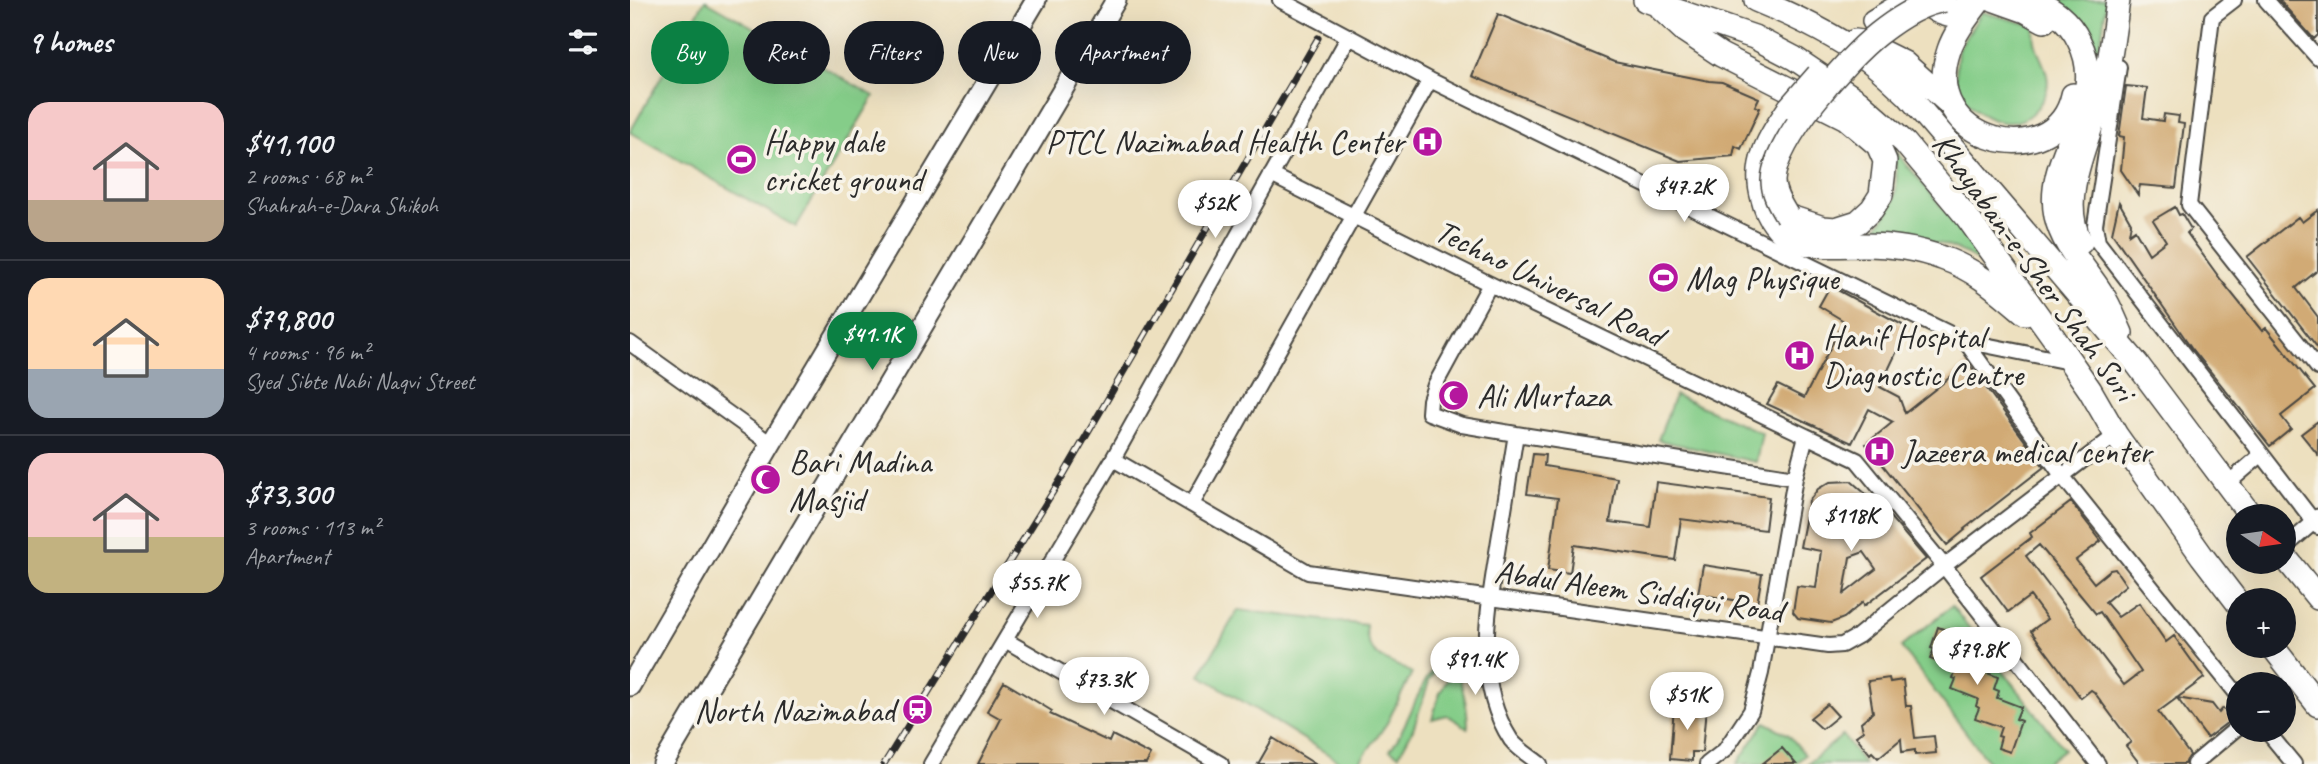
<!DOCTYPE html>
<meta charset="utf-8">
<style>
:root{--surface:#171b24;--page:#242831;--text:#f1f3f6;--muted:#9ea1a6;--line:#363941;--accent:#0b8043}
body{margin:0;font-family:Caveat,sans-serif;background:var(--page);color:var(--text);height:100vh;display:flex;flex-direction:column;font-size:26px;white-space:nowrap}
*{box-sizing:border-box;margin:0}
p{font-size:23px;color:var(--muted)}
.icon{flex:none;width:38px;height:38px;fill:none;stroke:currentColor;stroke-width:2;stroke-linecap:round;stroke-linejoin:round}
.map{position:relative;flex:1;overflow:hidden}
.side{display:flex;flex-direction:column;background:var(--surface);width:630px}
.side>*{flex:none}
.hud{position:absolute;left:21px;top:21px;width:665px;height:63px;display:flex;gap:14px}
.needle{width:46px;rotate:103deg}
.buttons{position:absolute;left:1596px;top:504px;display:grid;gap:14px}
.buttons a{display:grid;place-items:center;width:70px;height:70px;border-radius:50%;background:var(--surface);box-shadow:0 7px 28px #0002;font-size:35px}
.price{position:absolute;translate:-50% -60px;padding:0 16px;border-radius:24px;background:#fff;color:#222;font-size:23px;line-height:46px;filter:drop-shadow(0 2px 4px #0008)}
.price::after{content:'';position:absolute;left:50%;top:42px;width:21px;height:16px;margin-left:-10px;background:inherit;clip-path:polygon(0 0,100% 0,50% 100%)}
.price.selected{background:var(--accent);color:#fff}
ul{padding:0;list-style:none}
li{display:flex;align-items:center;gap:21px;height:175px;padding:0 28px}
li+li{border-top:2px solid var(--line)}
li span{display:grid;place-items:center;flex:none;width:196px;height:140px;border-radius:21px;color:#555}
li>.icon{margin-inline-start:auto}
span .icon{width:84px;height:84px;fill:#fffc;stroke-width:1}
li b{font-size:30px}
h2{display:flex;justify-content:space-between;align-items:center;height:84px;padding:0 28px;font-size:30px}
.tag{padding:0 24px;border-radius:32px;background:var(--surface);box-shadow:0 7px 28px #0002;font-size:24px;line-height:63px}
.tag.selected{background:var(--accent);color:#fff}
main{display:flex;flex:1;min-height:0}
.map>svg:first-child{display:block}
.green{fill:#85cd89;stroke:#587c5a;stroke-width:2}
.building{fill:#d1aa74;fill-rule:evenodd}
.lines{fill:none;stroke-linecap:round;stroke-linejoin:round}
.street-casing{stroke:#484641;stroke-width:18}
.secondary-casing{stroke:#484641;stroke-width:23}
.primary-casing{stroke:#484641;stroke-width:26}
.street{stroke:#fff;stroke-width:14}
.secondary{stroke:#fff;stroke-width:19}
.primary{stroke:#fff;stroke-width:23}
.rail-casing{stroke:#2b2b2b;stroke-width:7}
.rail{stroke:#f7f3e8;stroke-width:4.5;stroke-dasharray:13;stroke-linecap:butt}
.primary-bridge-casing{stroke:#484641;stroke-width:26;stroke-linecap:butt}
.primary-bridge{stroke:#fff;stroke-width:23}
.labels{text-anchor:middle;stroke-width:7;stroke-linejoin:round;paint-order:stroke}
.poi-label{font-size:33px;fill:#2b2b2b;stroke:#f7f3e8;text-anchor:start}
.street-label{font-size:33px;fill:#2b2b2b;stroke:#f7f3e8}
</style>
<main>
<section class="side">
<h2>9 homes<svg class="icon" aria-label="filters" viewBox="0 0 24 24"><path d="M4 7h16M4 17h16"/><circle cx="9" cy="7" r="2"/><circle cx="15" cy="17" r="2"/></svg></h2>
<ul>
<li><span style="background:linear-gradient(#f6c9c9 70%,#b9a48a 0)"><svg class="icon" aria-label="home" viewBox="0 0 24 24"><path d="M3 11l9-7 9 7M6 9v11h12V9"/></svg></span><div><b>$41,100</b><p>2 rooms · 68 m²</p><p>Shahrah-e-Dara Shikoh</p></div></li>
<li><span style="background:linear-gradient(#ffd9b3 65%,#9aa5b1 0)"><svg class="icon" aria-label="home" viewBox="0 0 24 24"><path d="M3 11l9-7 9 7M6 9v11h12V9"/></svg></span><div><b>$79,800</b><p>4 rooms · 96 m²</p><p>Syed Sibte Nabi Naqvi Street</p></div></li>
<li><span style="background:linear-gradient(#f6c9c9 60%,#c2b280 0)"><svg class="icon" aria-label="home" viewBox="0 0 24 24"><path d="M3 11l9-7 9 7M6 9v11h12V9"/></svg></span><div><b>$73,300</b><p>3 rooms · 113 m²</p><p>Apartment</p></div></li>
</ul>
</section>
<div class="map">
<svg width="1688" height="764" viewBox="0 0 1688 764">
<rect width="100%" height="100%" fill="#f7f3e8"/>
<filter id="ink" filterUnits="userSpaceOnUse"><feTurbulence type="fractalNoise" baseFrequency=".0143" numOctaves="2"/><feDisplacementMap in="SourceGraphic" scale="14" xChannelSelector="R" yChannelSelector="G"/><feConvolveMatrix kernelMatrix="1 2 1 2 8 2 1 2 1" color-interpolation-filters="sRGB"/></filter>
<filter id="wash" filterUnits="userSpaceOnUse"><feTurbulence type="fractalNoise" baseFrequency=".00686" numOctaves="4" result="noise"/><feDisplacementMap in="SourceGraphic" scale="28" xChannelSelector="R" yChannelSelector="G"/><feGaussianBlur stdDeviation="1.57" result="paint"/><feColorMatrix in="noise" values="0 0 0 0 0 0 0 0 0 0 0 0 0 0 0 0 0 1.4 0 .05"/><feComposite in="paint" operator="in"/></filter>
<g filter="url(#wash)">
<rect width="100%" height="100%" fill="#ede0bf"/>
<path class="green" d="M75 0 244 96 166 227 0 132Z
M1421 0H1477L1468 61 1459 35Z
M1352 12 1405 26C1399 55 1429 71 1413 99 1389 141 1347 120 1325 88L1328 49Z
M1263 148 1372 280 1337 254 1312 244 1238 236C1269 206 1270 189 1263 148Z
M1045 395 1132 433 1126 462 1028 440Z
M1322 606 1434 749 1415 764H1360L1271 647Z
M608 610 736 625C735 659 758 659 782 673L757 723 728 764H714L570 675Z
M811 663 800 679 783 729 769 755 760 750C778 729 791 674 811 663Z
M823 670 828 671C833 690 838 709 838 728L817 715 802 719 810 693Z
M1135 722 1159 735 1175 755 1165 764H1107Z
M1213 735 1234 764H1177Z"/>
<g id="blocks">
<path class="building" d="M1649 0H1688V35L1684 39Z
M868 14 984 62 1079 81 1092 82 1129 98 1125 106 1130 108 1111 149 1105 146 1103 156 1050 161 842 76Z
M1496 86 1517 88 1513 118 1533 121 1534 114 1549 116 1548 123 1554 124 1546 188 1510 185 1508 195 1491 170 1494 137 1489 136Z
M1489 202 1501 223 1499 234 1505 230 1519 254 1536 241 1523 220 1545 207 1549 215 1552 214 1561 229 1557 233 1591 280 1632 331 1636 328 1685 389 1651 416 1661 429 1640 446 1561 347 1482 233Z
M1688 210V270L1666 288 1688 317V348L1617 257 1668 217 1672 222Z
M1200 286 1278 328 1250 387 1269 397 1275 413 1338 363 1414 467 1334 529 1335 530 1317 545 1236 444 1263 422 1239 409 1222 443 1137 404 1148 385 1174 398 1214 321 1189 306Z
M1688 421V455L1671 434Z
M903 454 915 455 914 466 987 478 980 522 1020 527 1026 482 1139 497 1135 530 1051 519 1045 560 944 545 940 573 918 570 928 498 897 494Z
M1221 481 1254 510 1296 559 1234 606 1233 602 1214 618 1201 623 1168 618 1163 612 1167 586 1186 588 1191 551 1170 547 1179 501 1188 489 1200 482ZM1216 501 1235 525 1222 536 1196 531 1204 508ZM1234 552 1246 569 1214 594 1220 557Z
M1441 502 1471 541 1446 560 1464 583 1480 570 1485 569 1496 585 1475 602 1488 617 1509 603 1536 642 1544 636 1574 678 1528 712 1560 755 1555 764H1510L1496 746 1501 742 1464 692 1461 690 1451 698 1401 631 1417 619 1400 596 1378 612 1351 576 1402 537 1400 533ZM1409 545 1466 614 1470 612 1511 672 1494 685 1396 556Z
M1073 565 1132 574 1127 604 1068 594Z
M1308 627 1324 633 1321 639 1345 649 1340 661 1346 663 1344 668 1368 677 1364 689 1369 691 1367 698 1391 707 1386 719 1391 721 1380 752 1368 748 1371 737 1368 736 1371 727 1345 718 1349 708 1346 706 1348 699 1322 689 1326 679 1323 678 1326 669 1300 659 1304 649 1301 648Z
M1259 678 1260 682 1273 680 1276 706H1281L1285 738 1304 736 1306 753 1285 755V750L1272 752 1271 739 1248 758 1242 752 1240 754 1226 736 1233 731 1231 722 1243 712 1238 681Z
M374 682 422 711 420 714 479 742 482 735 521 755 516 764H348L371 719 357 711Z
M1547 698 1582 704 1589 713 1593 708 1602 719 1577 738Z
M1197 704 1208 716 1192 729 1180 718Z
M1044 706 1076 708 1072 752H1062V761L1040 759Z
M643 738 685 764H628Z
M1152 748 1166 764H1132Z"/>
</g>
</g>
<g filter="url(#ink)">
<use href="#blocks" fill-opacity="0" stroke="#484641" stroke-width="2"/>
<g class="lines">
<defs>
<path id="street" d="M650 0 800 80 1335 341 1433 477 1608 695
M1604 0 1582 17 1559 205 1688 368
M1636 0 1688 58
M1489 67 1465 225 1468 242 1688 527
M641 175 860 284 1176 436
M860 284 805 385 800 400 799 413 832 425 886 434C880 470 875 505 869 540 859 605 842 681 881 740 888 749 901 757 910 764
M1335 341 1439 362
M0 343 141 444
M886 434 1165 478 1131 673 1121 711 1095 750 1077 764
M483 459 678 572 1198 646 1212 645 1228 636 1314 566 1486 435
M1165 478 1176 436 1227 460 1314 566 1468 764
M1596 485 1631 455
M562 504 800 80
M1654 548 1684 522
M375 640 591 764
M1636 730 1664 764
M301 764 483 459 718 38
M1564 764 1608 727"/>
<path id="secondary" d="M1684 522 1688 519
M0 686 141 444 406 0
M33 764 486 0"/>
<path id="primary" d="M1015 0 1124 37 1164 58 1228 101 1275 143 1337 217 1424 338 1460 390 1486 435 1572 556 1608 603
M1126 0C1165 16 1212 38 1246 66 1257 75 1267 85 1278 95L1507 364 1621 516
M1294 0C1303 10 1310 14 1323 16L1344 1
M1350 0C1339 15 1325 32 1319 50 1287 144 1426 176 1443 95
M1365 0 1396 11 1414 21
M1402 0C1423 9 1439 20 1449 41 1481 102 1413 154 1426 216 1433 247 1456 268 1472 294 1480 306 1485 320 1491 333
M1030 8 1055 31 1091 55 1216 118 1248 145 1255 161 1251 195 1242 209 1228 222 1206 229 1193 228 1157 216
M1244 21 1279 0
M1225 41 1232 42 1274 63 1321 105
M1160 107C1140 137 1122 162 1133 199 1137 216 1148 233 1164 240 1184 248 1212 245 1233 245 1258 245 1288 249 1312 258 1345 269 1369 291 1395 313
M1451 242C1425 197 1463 132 1474 86 1481 58 1484 29 1488 0
M1654 556 1688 598
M1642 646 1688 705"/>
</defs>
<use href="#street" class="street-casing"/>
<use href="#secondary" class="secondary-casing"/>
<use href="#primary" class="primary-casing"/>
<use href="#street" class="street"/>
<use href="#secondary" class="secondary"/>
<use href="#primary" class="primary"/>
<defs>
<path id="rail" d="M254 764 434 474 688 38"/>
</defs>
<use href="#rail" class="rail-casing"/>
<use href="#rail" class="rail"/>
<defs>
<path id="primary-bridge" d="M1160 107 1188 75
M1157 216C1151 206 1143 194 1143 181 1144 141 1216 59 1248 34 1267 19 1291 3 1315 0"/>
</defs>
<use href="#primary-bridge" class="primary-bridge-casing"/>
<use href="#primary-bridge" class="primary-bridge"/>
</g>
</g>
<defs>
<symbol id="hospital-disc" viewBox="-11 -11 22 22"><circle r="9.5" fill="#b5179e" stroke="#f7f3e8"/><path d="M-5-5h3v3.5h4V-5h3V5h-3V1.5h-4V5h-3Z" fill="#fff"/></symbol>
<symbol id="stadium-disc" viewBox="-11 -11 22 22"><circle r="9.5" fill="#b5179e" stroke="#f7f3e8"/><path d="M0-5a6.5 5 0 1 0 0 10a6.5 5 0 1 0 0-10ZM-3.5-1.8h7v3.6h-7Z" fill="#fff"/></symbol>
<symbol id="mosque-disc" viewBox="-11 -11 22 22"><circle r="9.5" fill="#b5179e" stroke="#f7f3e8"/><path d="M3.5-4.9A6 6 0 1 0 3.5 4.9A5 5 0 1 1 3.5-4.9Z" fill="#fff"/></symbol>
<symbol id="station-disc" viewBox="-11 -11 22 22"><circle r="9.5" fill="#b5179e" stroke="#f7f3e8"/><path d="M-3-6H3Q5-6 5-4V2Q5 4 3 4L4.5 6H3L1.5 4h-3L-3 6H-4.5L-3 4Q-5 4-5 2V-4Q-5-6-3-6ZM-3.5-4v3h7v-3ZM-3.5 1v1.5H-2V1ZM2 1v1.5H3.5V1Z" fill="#fff"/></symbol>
</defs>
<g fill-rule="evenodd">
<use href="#hospital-disc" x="780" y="124" width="35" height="35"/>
<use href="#stadium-disc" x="94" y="142" width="35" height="35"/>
<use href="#stadium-disc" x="1016" y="260" width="35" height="35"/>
<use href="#hospital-disc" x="1152" y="338" width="35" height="35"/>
<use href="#mosque-disc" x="806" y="378" width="35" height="35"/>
<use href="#hospital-disc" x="1232" y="434" width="35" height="35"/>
<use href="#mosque-disc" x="118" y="462" width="35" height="35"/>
<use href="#station-disc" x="270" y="692" width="35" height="35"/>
</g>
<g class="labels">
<g class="poi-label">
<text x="134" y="153">Happy dale<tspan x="134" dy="38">cricket ground</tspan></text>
<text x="774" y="153" text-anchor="end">PTCL Nazimabad Health Center</text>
<text x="1056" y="290">Mag Physique</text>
<text x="1193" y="348">Hanif Hospital<tspan x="1193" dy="38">Diagnostic Centre</tspan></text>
<text x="847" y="407">Ali Murtaza</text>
<text x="1272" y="463">Jazeera medical center</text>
<text x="159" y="473">Bari Madina<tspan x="159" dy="38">Masjid</tspan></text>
<text x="265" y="722" text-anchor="end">North Nazimabad</text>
</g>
<g class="street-label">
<text transform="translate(1405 266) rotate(54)" y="12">Khayaban-e-Sher Shah Suri</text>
<text transform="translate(920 282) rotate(26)" y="12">Techno Universal Road</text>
<text transform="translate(1009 590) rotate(8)" y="12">Abdul Aleem Siddiqui Road</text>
</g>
</g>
</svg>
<div class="buttons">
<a><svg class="needle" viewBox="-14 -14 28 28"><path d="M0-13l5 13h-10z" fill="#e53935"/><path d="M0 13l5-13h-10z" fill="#9ea1a6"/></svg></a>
<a>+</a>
<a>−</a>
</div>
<b class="price" style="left:1054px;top:224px">$47.2K</b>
<b class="price" style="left:585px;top:240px">$52K</b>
<b class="price selected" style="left:242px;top:372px">$41.1K</b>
<b class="price" style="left:1221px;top:553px">$118K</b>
<b class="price" style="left:407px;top:620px">$55.7K</b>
<b class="price" style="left:1347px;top:687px">$79.8K</b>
<b class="price" style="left:845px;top:697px">$91.4K</b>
<b class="price" style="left:474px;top:717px">$73.3K</b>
<b class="price" style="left:1057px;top:732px">$51K</b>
<div class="hud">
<a class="tag selected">Buy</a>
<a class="tag">Rent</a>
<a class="tag">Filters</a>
<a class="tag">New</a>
<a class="tag">Apartment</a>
</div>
</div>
</main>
